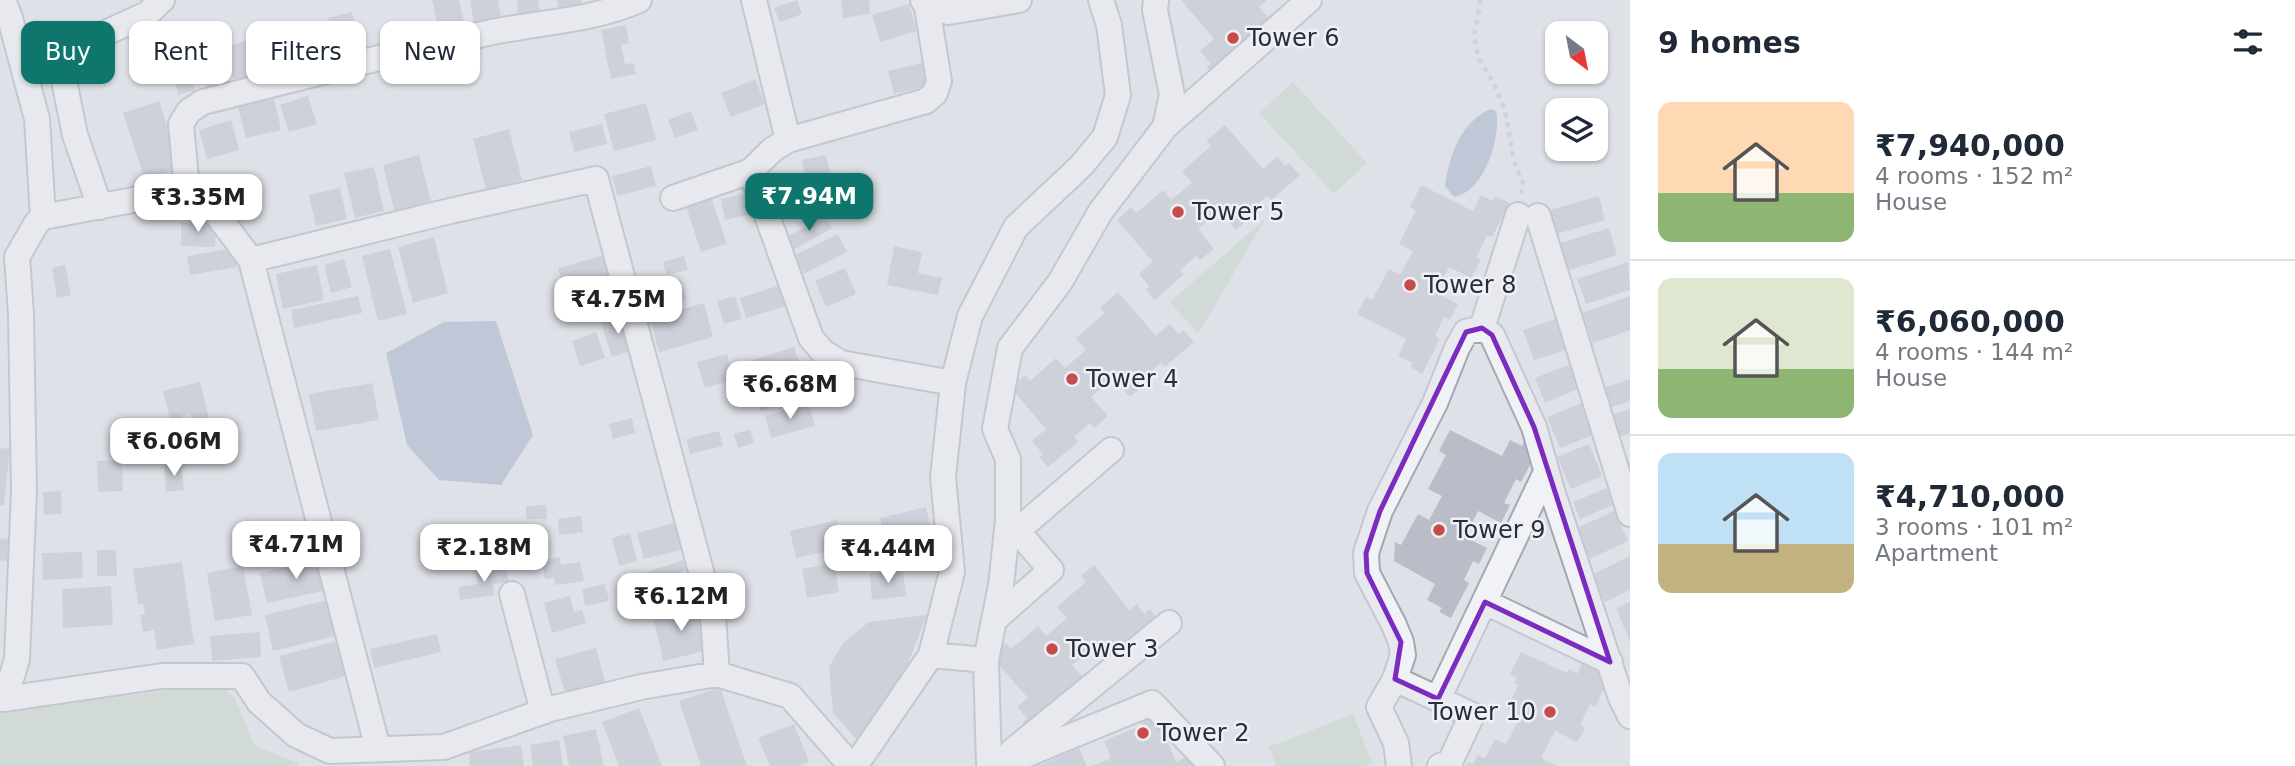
<!DOCTYPE html>
<meta charset="utf-8">
<style>
:root{--surface:#fff;--page:#f6f6f7;--text:#1f2937;--muted:#747a83;--line:#e0e1e3;--accent:#0f766e}
body{margin:0;font-family:"DejaVu Sans",sans-serif;background:var(--page);color:var(--text);height:100vh;display:flex;flex-direction:column;font-size:26px;white-space:nowrap}
*{box-sizing:border-box;margin:0}
p{font-size:23px;color:var(--muted)}
.icon{flex:none;width:38px;height:38px;fill:none;stroke:currentColor;stroke-width:2;stroke-linecap:round;stroke-linejoin:round}
.map{position:relative;flex:1;overflow:hidden}
.sheet{display:flex;flex-direction:column;background:var(--surface);width:665px}
.sheet>*{flex:none}
.top-card{position:absolute;left:21px;top:21px;width:665px;height:63px;display:flex;gap:14px}
.needle{width:46px;rotate:148deg}
.fabs{position:absolute;left:1545px;top:21px;display:grid;gap:14px}
.fabs a{display:grid;place-items:center;width:63px;height:63px;border-radius:14px;background:var(--surface);box-shadow:0 2px 5px #0004;font-size:35px}
.price{position:absolute;translate:-50% -60px;padding:0 16px;border-radius:14px;background:#fff;color:#222;font-size:23px;line-height:46px;filter:drop-shadow(0 2px 4px #0008)}
.price::after{content:'';position:absolute;left:50%;top:42px;width:21px;height:16px;margin-left:-10px;background:inherit;clip-path:polygon(0 0,100% 0,50% 100%)}
.price.on{background:var(--accent);color:#fff}
ul{padding:0;list-style:none}
li{display:flex;align-items:center;gap:21px;height:175px;padding:0 28px}
li+li{border-top:2px solid var(--line)}
li span{display:grid;place-items:center;flex:none;width:196px;height:140px;border-radius:14px;color:#555}
li>.icon{margin-inline-start:auto}
span .icon{width:84px;height:84px;fill:#fffc;stroke-width:1}
li b{font-size:30px}
h2{display:flex;justify-content:space-between;align-items:center;height:84px;padding:0 28px;font-size:30px}
.pill{padding:0 24px;border-radius:14px;background:var(--surface);box-shadow:0 2px 5px #0004;font-size:24px;line-height:63px}
.pill.on{background:var(--accent);color:#fff}
main{display:flex;flex:1;min-height:0}
.map>svg:first-child{display:block}
.green{fill:#c2d1c1}
.water{fill:#9ca9c6}
.building{fill:#babcc7}
.lines{fill:none;stroke-linecap:round;stroke-linejoin:round}
.minor-casing{stroke:#a5a7b2;stroke-width:28}
.path{stroke:#bdbfc6;stroke-width:4.5;stroke-dasharray:5 5;stroke-linecap:butt}
.minor{stroke:#f1f2f6;stroke-width:24}
.marked{fill:none;stroke:#7b2cbf;stroke-width:5;stroke-linejoin:round}
.poi-dot{fill:#c74b4a;stroke:#eef0f5;stroke-width:2.5}
.labels{text-anchor:middle;stroke-width:5;stroke-linejoin:round;paint-order:stroke}
.poi-label{font-size:24px;fill:#292d3e;stroke:#eef0f5;text-anchor:start}
</style>
<main>
<div class="map">
<svg width="1630" height="766" viewBox="0 0 1630 766">
<rect width="100%" height="100%" fill="#dfe1e8"/>
<path class="green" d="M1293 82 1367 163 1334 194 1259 113Z
M1266 218 1198 334 1170 302Z
M194 687H224L235 699 255 746 298 763V766H0V712Z
M1353 714 1372 763 1364 766H1276L1269 747Z"/>
<path class="water" d="M1491 109 1496 111C1502 136 1484 193 1454 197L1445 186C1449 156 1461 121 1491 109Z
M496 321 533 435 501 485 439 480 407 445 386 353 444 322Z"/>
<path class="building" d="M432 0H459L465 26 439 31Z
M470 0H498L502 21 474 25Z
M517 0H538L540 14 518 16Z
M557 0H581L582 7 558 10Z
M797 0 802 14 780 22 774 8Z
M841 0H869L870 14 843 18Z
M1181 0H1267L1259 7 1276 26 1216 77 1207 67 1211 64 1200 51 1214 39Z
M909 4 917 31 880 42 872 15Z
M352 12 359 39 335 45 328 18Z
M626 25 629 43 621 45 625 64 634 63 636 74 611 79 601 30Z
M249 40 259 76 234 83 225 47Z
M207 54 211 72 217 71 219 85 207 88 205 78 193 81 195 91 178 94 171 62Z
M930 61 935 84 894 94 888 71Z
M755 79 765 104 731 117 721 93Z
M308 96 317 124 289 132 280 105Z
M274 98 281 130 246 138 238 107Z
M159 101 181 168 145 180 123 113Z
M646 103 656 140 614 151 604 114Z
M691 111 698 130 675 138 668 120Z
M231 120 239 150 207 159 199 130Z
M602 124 607 144 574 152 569 132Z
M1225 125 1263 169 1277 157 1285 166 1289 163 1300 175 1271 200 1267 196 1248 213 1251 217 1236 230 1220 211 1198 229 1214 249 1200 260 1196 256 1180 270 1184 274 1155 300 1146 290 1149 286 1139 274 1153 262 1117 220 1131 207 1136 213 1163 190 1171 200 1192 183 1182 171 1211 146 1206 141Z
M509 129 522 180 486 190 473 139Z
M419 155 432 205 395 214 383 165Z
M826 155 837 201 813 207 802 160Z
M651 166 656 186 617 196 612 176Z
M374 167 384 211 355 218 344 173Z
M803 179 805 193 782 197 779 183Z
M1421 185 1473 211 1481 195 1493 201 1495 196 1510 203 1492 237 1487 235 1476 258 1481 260 1471 278 1449 267 1436 292 1458 304 1450 320 1444 317 1435 336 1440 339 1422 374 1410 367 1413 363 1398 356 1406 339 1357 314 1366 297 1372 300 1389 269 1400 275 1413 251 1399 244 1416 210 1410 207Z
M340 188 347 219 316 226 309 195Z
M753 192 758 213 725 220 721 199Z
M805 196 807 205 785 210 783 200Z
M1599 196 1605 220 1556 234 1550 210Z
M711 197 727 244 701 252 686 206Z
M825 215 832 228 793 250 786 238Z
M181 222 216 223 215 247 181 246Z
M1609 228 1617 255 1566 271 1557 244Z
M838 234 847 252 804 274 795 255Z
M434 237 448 293 413 303 398 247Z
M894 246 922 252 918 273 942 278 938 295 887 285Z
M234 248 237 267 190 275 187 256Z
M390 249 407 314 378 321 362 256Z
M608 254 620 298 571 312 558 268Z
M684 256 688 270 666 275 663 262Z
M344 259 352 287 331 293 324 265Z
M1628 262 1630 290 1586 304 1577 279Z
M65 265 71 295 57 298 52 268Z
M317 265 324 300 283 309 276 274Z
M845 268 856 294 826 307 815 281Z
M681 280 686 299 648 310 643 291Z
M780 285 787 306 746 318 740 298Z
M1118 292 1156 336 1170 324 1179 334 1183 330 1194 342 1165 367 1161 363 1141 380 1145 384 1130 397 1113 378 1091 397 1108 416 1094 428 1090 423 1074 437 1078 442 1048 467 1039 457 1043 454 1032 441 1046 429 1010 387 1025 375 1030 381 1056 358 1065 368 1086 350 1076 338 1105 313 1100 308Z
M358 296 362 313 294 328 291 310Z
M735 296 742 319 724 324 717 301Z
M1630 296V330L1593 343 1582 313Z
M704 303 713 337 659 352 650 318Z
M624 315 635 350 612 357 601 323Z
M1562 317 1572 348 1534 360 1523 330Z
M596 332 605 358 580 366 572 341Z
M794 347 802 371 755 387 747 362Z
M727 354 734 380 705 388 697 362Z
M1573 363 1583 387 1545 403 1535 378Z
M803 376 809 397 760 411 755 390Z
M1630 379V401L1607 409 1600 389Z
M200 382 210 422 193 426 190 413 182 415 185 428 173 431 163 391Z
M372 383 379 420 316 431 309 394Z
M1586 401 1598 433 1560 448 1547 417Z
M809 404 815 426 771 438 765 416Z
M1630 409V433L1617 438 1609 416Z
M632 418 635 433 613 439 609 424Z
M750 429 754 443 738 448 734 434Z
M1450 430 1502 456 1510 440 1522 446 1524 441 1539 448 1521 482 1516 479 1504 503 1510 505 1501 523 1478 511 1465 537 1487 548 1479 564 1473 561 1464 580 1469 583 1451 618 1439 612 1442 608 1427 600 1435 584 1394 561 1395 542 1401 545 1418 514 1429 520 1442 496 1428 489 1446 455 1439 451Z
M719 431 723 446 690 454 686 439Z
M1589 444 1602 476 1571 489 1557 457Z
M0 448 10 449 4 506 0 505Z
M122 460 123 491 98 492 97 461Z
M181 464 184 490 166 492 164 466Z
M1607 488 1613 505 1580 519 1573 502Z
M61 491 62 514 44 515 43 492Z
M546 505 547 519H526V506Z
M926 507 931 530 886 540 880 518Z
M1614 511 1628 541 1590 559 1575 529Z
M581 516 583 532 559 535 558 519Z
M837 520 844 548 796 558 790 531Z
M678 522 685 549 644 559 637 533Z
M495 528 500 548 472 555 467 535Z
M630 533 637 561 619 566 612 538Z
M0 538 15 541 11 562 0 560Z
M97 550H116L117 576H97Z
M82 552 83 578 43 580 42 553Z
M1630 556V590L1605 602 1591 575Z
M560 557 561 565 580 562 584 581 555 585 554 578 545 579 542 560Z
M325 558 332 589 267 603 260 573Z
M683 560 686 570 636 587 633 577Z
M182 562 194 644 157 650 154 630 143 632 140 615H145L143 603 138 604 133 569Z
M834 563 839 592 807 598 802 569Z
M1094 565 1129 610 1137 604 1144 614 1150 609 1161 624 1111 666 1094 647 1072 665 1089 684 1032 732 1023 722 1027 718 1017 707 1028 698 991 656 1006 643 1011 649 1038 626 1046 636 1067 618 1057 607 1086 582 1081 576Z
M243 566 252 615 215 621 207 573Z
M506 567 509 582 493 584 494 595 460 600 458 587 478 584 476 571Z
M903 570 906 596 872 600 870 574Z
M605 584 609 601 585 606 582 589Z
M111 586 113 625 63 628 62 589Z
M654 587 657 600 632 607 628 594Z
M570 596 574 612 582 610 586 623 552 633 544 603Z
M336 598 344 634 273 651 265 615Z
M1630 602V642L1616 608Z
M699 605 709 650 663 661 653 616Z
M927 615 902 678 857 740 833 713 829 667 843 643 869 622Z
M260 632 261 657 212 661 210 636Z
M437 634 441 652 374 668 370 649Z
M344 639 353 674 289 692 279 656Z
M596 648 605 682 565 693 555 659Z
M1521 652 1567 673 1569 669 1577 674 1582 663 1593 668 1595 665 1612 673 1595 707 1590 704 1580 725 1585 728 1577 742 1555 731 1541 758 1557 766H1466L1468 762 1473 764 1478 755 1485 758 1495 739 1506 744 1521 716 1507 709 1518 685 1514 683 1517 678 1510 674Z
M720 687 747 766H701L679 701Z
M639 708 662 766H619L602 722Z
M1155 711 1176 762 1192 755 1196 766H1092L1111 758 1104 741 1142 725 1139 718Z
M794 724 809 762 799 766H770L758 738Z
M596 729 604 766H569L563 736Z
M559 740 563 766H533L530 745Z
M521 745 524 766H470L469 752Z
M1079 748 1087 766H1022L1037 760 1040 765Z"/>
<g class="lines">
<defs>
<path id="minor" d="M754 0 788 140
M923 0 927 7 949 12 1019 0
M1156 0 1155 10 1172 95 1165 127
M751 171 811 338 823 352 841 363 953 383
M673 198 751 171 772 150 788 140 926 101 935 93 939 81 927 7
M188 201 181 124 189 111 203 102C296 79 389 54 483 34 535 22 590 22 639 0
M100 207 75 135 62 71 99 36 147 14 162 0
M1538 216 1630 514
M43 217 149 197 168 196 213 209 251 260 450 211 596 179 713 616 717 674
M251 260 378 749
M1482 328 1518 215
M1017 531 1111 450
M512 594 543 712
M1485 602 1610 662
M994 620 1051 570 1008 520
M931 655 986 660 989 766
M986 660 1001 585 1008 520V459L995 429 1010 348 1060 282 1101 211 1165 127 1309 0
M1395 679 1472 715 1450 762 1440 766
M0 699H5L17 659 24 491 21 314 17 257 36 224 43 217 37 119 10 18 3 0
M5 699 162 676H242L259 702 296 735 330 751 444 747 550 709 641 687 717 674 790 696 851 766
M1438 699 1546 472
M1011 752 1169 623
M855 766 931 655 952 572 943 477 953 383 970 316 1016 227 1081 166 1105 137 1118 95 1109 25 1101 0
M998 766 1152 703 1212 766
M1399 766 1396 743 1379 707 1395 679 1403 655 1401 642 1394 625 1367 573 1366 553 1380 511 1435 403 1457 348 1466 332 1482 328 1492 335 1534 427 1553 494 1621 698 1630 716"/>
</defs>
<use href="#minor" class="minor-casing"/>
<path class="path" d="M1481 0 1474 35 1478 57 1493 82 1505 110 1514 161 1523 183 1521 193"/>
<use href="#minor" class="minor"/>
</g>
<path d="M0 0H1630V766H0ZM1482 328 1492 335 1534 427 1610 662 1485 602 1438 699 1395 679 1401 642 1367 573 1366 553 1380 511 1466 332Z" fill="#dfe1e8" fill-opacity=".55" fill-rule="evenodd"/>
<path class="marked" d="M1482 328 1492 335 1534 427 1610 662 1485 602 1438 699 1395 679 1401 642 1367 573 1366 553 1380 511 1466 332Z"/>
<g class="poi-dot">
<circle cx="1233" cy="38" r="7"/>
<circle cx="1178" cy="212" r="7"/>
<circle cx="1410" cy="285" r="7"/>
<circle cx="1072" cy="379" r="7"/>
<circle cx="1439" cy="530" r="7"/>
<circle cx="1052" cy="649" r="7"/>
<circle cx="1550" cy="712" r="7"/>
<circle cx="1143" cy="733" r="7"/>
</g>
<g class="labels">
<g class="poi-label">
<text x="1247" y="46">Tower 6</text>
<text x="1192" y="220">Tower 5</text>
<text x="1424" y="293">Tower 8</text>
<text x="1086" y="387">Tower 4</text>
<text x="1453" y="538">Tower 9</text>
<text x="1066" y="657">Tower 3</text>
<text x="1536" y="720" text-anchor="end">Tower 10</text>
<text x="1157" y="741">Tower 2</text>
</g>
</g>
</svg>
<div class="fabs">
<a><svg class="needle" viewBox="-14 -14 28 28"><path d="M0-13l5 13h-10z" fill="#e53935"/><path d="M0 13l5-13h-10z" fill="#747a83"/></svg></a>
<a><svg class="icon" aria-label="layers" viewBox="0 0 24 24"><path d="M12 4l9 5-9 5-9-5zM3 14l9 5 9-5"/></svg></a>
</div>
<b class="price on" style="left:809px;top:233px">₹7.94M</b>
<b class="price" style="left:198px;top:234px">₹3.35M</b>
<b class="price" style="left:618px;top:336px">₹4.75M</b>
<b class="price" style="left:790px;top:421px">₹6.68M</b>
<b class="price" style="left:174px;top:478px">₹6.06M</b>
<b class="price" style="left:296px;top:581px">₹4.71M</b>
<b class="price" style="left:484px;top:584px">₹2.18M</b>
<b class="price" style="left:888px;top:585px">₹4.44M</b>
<b class="price" style="left:681px;top:633px">₹6.12M</b>
<div class="top-card">
<a class="pill on">Buy</a>
<a class="pill">Rent</a>
<a class="pill">Filters</a>
<a class="pill">New</a>
</div>
</div>
<section class="sheet">
<h2>9 homes<svg class="icon" aria-label="filters" viewBox="0 0 24 24"><path d="M4 7h16M4 17h16"/><circle cx="9" cy="7" r="2"/><circle cx="15" cy="17" r="2"/></svg></h2>
<ul>
<li><span style="background:linear-gradient(#ffd9b3 65%,#8fb573 0)"><svg class="icon" aria-label="home" viewBox="0 0 24 24"><path d="M3 11l9-7 9 7M6 9v11h12V9"/></svg></span><div><b>₹7,940,000</b><p>4 rooms · 152 m²</p><p>House</p></div></li>
<li><span style="background:linear-gradient(#dfe7d0 65%,#8fb573 0)"><svg class="icon" aria-label="home" viewBox="0 0 24 24"><path d="M3 11l9-7 9 7M6 9v11h12V9"/></svg></span><div><b>₹6,060,000</b><p>4 rooms · 144 m²</p><p>House</p></div></li>
<li><span style="background:linear-gradient(#bfe0f5 65%,#c2b280 0)"><svg class="icon" aria-label="home" viewBox="0 0 24 24"><path d="M3 11l9-7 9 7M6 9v11h12V9"/></svg></span><div><b>₹4,710,000</b><p>3 rooms · 101 m²</p><p>Apartment</p></div></li>
</ul>
</section>
</main>
